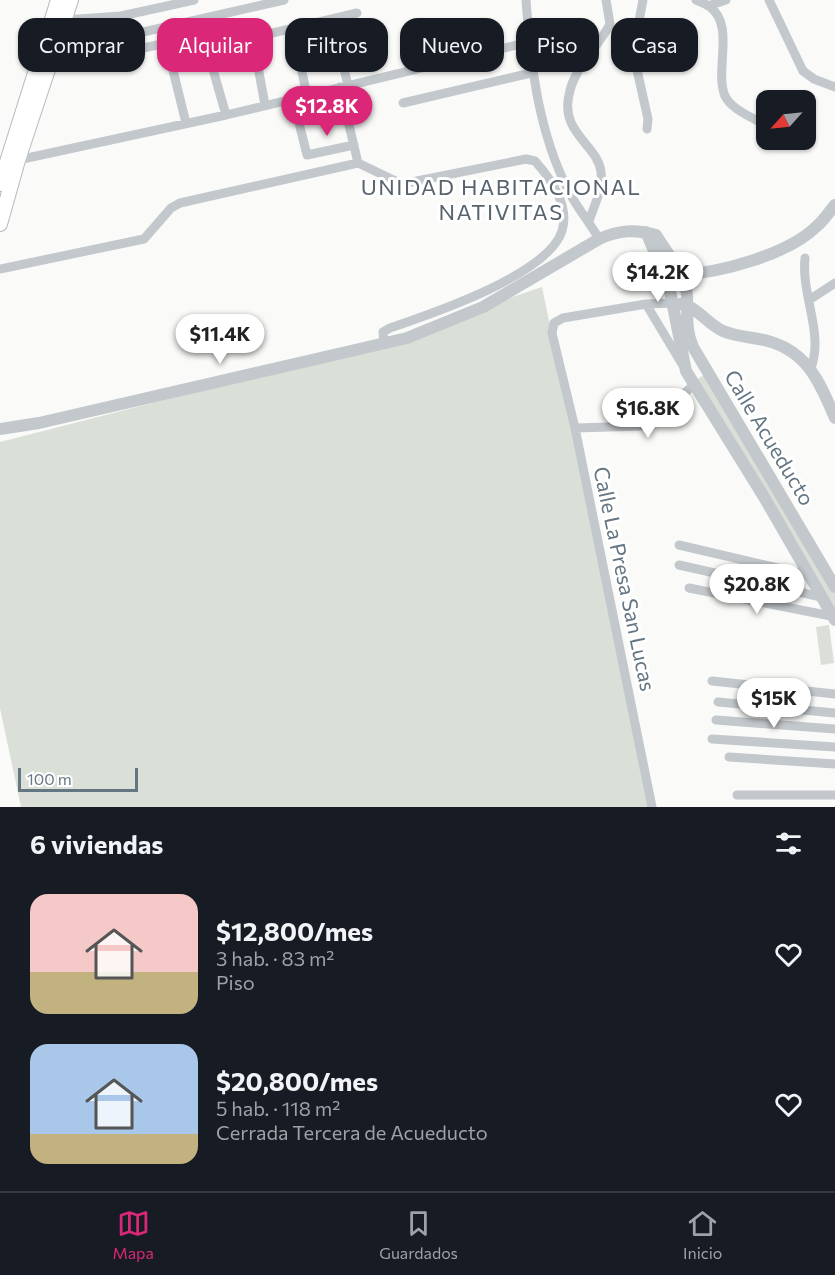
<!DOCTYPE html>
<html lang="es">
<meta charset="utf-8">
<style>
:root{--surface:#171b24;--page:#242831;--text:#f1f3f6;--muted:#9ea1a6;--line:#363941;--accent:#db2777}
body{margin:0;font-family:Commissioner,sans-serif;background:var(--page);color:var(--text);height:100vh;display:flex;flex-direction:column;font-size:22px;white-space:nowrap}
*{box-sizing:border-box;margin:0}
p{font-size:20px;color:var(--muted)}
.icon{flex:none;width:33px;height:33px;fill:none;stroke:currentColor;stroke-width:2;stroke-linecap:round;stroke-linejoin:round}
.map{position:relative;height:807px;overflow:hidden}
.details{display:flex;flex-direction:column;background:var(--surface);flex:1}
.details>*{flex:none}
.hud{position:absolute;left:18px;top:18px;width:800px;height:54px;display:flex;gap:12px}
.needle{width:39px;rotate:243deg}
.fabs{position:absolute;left:756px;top:90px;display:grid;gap:12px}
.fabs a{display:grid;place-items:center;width:60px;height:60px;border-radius:12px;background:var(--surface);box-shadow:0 2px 4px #0004;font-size:30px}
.scale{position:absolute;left:18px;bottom:15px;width:120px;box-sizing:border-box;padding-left:6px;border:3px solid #657683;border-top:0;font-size:16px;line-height:21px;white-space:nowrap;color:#657683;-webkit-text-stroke:4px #fff;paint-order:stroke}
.price{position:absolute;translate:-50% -51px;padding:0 14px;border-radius:21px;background:#fff;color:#222;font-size:20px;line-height:39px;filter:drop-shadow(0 2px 3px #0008)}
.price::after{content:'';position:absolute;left:50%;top:36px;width:18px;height:14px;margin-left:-9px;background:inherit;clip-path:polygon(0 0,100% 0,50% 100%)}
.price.on{background:var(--accent);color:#fff}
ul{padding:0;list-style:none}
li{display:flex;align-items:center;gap:18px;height:150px;padding:0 30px}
li span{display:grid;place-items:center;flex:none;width:168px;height:120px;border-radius:18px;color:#555}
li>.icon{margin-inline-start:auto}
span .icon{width:72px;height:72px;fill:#fffc;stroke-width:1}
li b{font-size:26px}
h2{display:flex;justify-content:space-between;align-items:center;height:72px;padding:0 30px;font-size:26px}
.chip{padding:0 21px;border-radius:18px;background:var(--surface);box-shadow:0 2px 4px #0004;font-size:21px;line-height:54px}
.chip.on{background:var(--accent);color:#fff}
.tabs{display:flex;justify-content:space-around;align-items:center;height:84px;border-top:2px solid var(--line);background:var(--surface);font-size:16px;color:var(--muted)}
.tabs a{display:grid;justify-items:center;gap:3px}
.tabs .on{color:var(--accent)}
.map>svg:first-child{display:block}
.green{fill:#dadfd7}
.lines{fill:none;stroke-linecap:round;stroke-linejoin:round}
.secondary-casing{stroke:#b3babf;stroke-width:16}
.minor{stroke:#c3c8cc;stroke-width:9}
.tertiary{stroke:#c3c8cc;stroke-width:12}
.secondary{stroke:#fff;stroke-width:14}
.labels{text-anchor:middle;stroke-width:6;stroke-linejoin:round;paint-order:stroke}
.street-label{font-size:21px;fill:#657683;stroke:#fff}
.neighbourhood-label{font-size:22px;letter-spacing:1.5px;fill:#57646e;stroke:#fff}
</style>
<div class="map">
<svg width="835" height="807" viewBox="0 0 835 807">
<rect width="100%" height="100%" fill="#fafaf8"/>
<path class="green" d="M542 287 650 807H21L0 708V442L407 338 483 307Z
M705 374 835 592V613L695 381Z
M829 625 834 663 821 665 816 627Z"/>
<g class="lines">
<defs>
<path id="secondary" d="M0 184 58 0
M0 224 18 160 71 0"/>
</defs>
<use href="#secondary" class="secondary-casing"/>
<path class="minor" d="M526 0C531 67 538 131 569 192 578 209 590 223 599 239
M643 0 633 52 648 119 647 129
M696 0C700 2 705 4 709 6 736 25 714 70 725 96 731 108 747 115 758 121
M769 0 803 71 814 79 835 87
M708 6 726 0
M64 20 121 16 194 0
M335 34 348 85
M295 40 307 95
M166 42 186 123
M255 50 265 105
M55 52 284 0
M210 59 226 115
M49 69 202 35 218 44 230 43 357 13
M340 87 358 163
M293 99 307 155 354 145
M403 103 531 73
M18 160 226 115 529 42
M589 221C594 206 603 189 601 172 598 145 560 133 569 95 574 67 598 48 610 24L606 0
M805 258C801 295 824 333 811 368
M0 269 144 239 171 208 180 203 358 163 402 184 526 159 535 161C551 179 570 206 562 231 548 275 431 314 390 328L383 332 384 343
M809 300 835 283
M646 304 682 364
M575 428 643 426 656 422 694 384
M679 545 808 575
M679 565 821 597
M689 588 831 616
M712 681 835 694
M718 702 835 713
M716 720 835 729
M712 739 835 747
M729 757 835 764
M737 795H835
M652 807 575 428 552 333 554 323 563 318 646 304 673 303"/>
<path class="tertiary" d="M646 232 669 286 686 371 764 497 835 620
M679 275C719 273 788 255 817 226 824 220 829 212 835 205
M680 304C697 306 707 324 723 331 737 337 753 337 768 341 808 352 820 383 835 418
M0 429 39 423 407 338 483 307 599 239C619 230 635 229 656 235 666 252 686 275 687 295 688 314 685 329 693 347L835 587"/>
<use href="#secondary" class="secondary"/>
</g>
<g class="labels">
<g class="street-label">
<text transform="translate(769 438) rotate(59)" y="7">Calle Acueducto</text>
<text transform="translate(624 579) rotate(78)" y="7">Calle La Presa San Lucas</text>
</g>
<g class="neighbourhood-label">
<text x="501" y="195">UNIDAD HABITACIONAL<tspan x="501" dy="25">NATIVITAS</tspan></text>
</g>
</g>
</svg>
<div class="fabs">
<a><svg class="needle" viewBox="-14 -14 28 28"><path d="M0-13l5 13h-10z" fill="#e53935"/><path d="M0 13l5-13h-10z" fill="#9ea1a6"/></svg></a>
</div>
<div class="scale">100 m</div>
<b class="price on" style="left:327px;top:137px">$12.8K</b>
<b class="price" style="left:658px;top:303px">$14.2K</b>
<b class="price" style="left:220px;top:365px">$11.4K</b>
<b class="price" style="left:648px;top:439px">$16.8K</b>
<b class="price" style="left:757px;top:615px">$20.8K</b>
<b class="price" style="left:774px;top:729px">$15K</b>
<div class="hud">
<a class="chip">Comprar</a>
<a class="chip on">Alquilar</a>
<a class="chip">Filtros</a>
<a class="chip">Nuevo</a>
<a class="chip">Piso</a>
<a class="chip">Casa</a>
</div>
</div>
<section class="details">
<h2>6 viviendas<svg class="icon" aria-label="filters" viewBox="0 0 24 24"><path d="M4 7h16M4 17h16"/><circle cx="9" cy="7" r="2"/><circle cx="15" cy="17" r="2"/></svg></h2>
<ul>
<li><span style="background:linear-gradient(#f6c9c9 65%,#c2b280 0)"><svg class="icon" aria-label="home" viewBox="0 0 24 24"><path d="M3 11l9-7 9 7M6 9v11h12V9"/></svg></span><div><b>$12,800/mes</b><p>3 hab. · 83 m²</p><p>Piso</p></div><svg class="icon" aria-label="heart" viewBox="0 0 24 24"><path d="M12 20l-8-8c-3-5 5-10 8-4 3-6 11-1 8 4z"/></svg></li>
<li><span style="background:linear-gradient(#a9c7e8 75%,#c2b280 0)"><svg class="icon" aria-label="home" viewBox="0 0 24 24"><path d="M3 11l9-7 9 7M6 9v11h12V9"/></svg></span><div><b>$20,800/mes</b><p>5 hab. · 118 m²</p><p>Cerrada Tercera de Acueducto</p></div><svg class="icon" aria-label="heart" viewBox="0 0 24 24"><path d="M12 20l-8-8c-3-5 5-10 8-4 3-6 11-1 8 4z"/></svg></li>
</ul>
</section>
<nav class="tabs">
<a class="on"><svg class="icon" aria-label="map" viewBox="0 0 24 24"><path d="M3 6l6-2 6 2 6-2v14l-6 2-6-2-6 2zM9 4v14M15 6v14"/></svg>Mapa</a>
<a><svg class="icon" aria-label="saved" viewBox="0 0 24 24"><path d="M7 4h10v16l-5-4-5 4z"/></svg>Guardados</a>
<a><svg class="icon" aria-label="home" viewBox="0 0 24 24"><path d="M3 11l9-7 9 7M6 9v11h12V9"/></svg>Inicio</a>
</nav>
